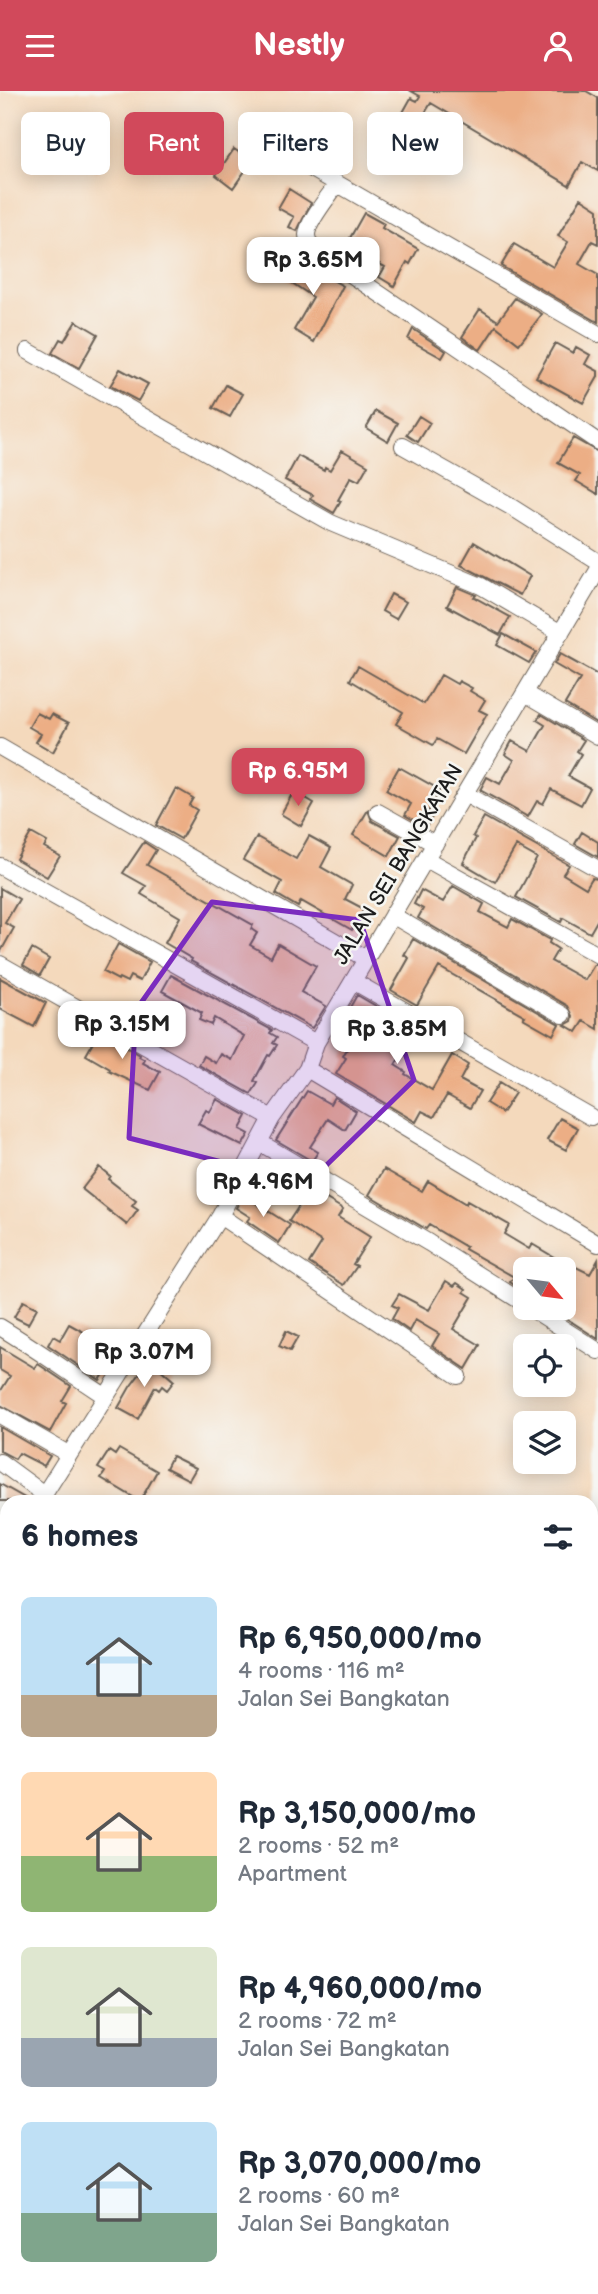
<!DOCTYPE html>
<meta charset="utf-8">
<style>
:root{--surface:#fff;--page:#f6f6f7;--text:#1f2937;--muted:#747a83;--accent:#d1495b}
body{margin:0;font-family:"Balsamiq Sans",sans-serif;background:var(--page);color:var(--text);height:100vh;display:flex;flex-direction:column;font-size:26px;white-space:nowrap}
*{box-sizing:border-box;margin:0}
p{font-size:23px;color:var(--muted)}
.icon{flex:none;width:38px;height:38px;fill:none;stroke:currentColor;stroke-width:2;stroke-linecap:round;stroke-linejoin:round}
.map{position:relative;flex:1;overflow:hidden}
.side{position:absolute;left:0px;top:1404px;width:598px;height:800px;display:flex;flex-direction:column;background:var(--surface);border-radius:21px 21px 0 0;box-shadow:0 4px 18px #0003}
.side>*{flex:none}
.guide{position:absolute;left:21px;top:21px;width:556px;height:63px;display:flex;gap:14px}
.needle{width:46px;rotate:119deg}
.fabs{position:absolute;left:513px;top:1166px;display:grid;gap:14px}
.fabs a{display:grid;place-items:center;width:63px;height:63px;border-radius:10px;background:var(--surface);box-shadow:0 4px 18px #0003;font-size:35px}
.price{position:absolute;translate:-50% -60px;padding:0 16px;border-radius:14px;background:#fff;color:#222;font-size:23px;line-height:46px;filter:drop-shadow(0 2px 4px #0008)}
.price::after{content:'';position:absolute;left:50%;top:42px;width:21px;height:16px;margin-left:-10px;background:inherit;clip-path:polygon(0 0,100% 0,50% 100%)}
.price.current{background:var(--accent);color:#fff}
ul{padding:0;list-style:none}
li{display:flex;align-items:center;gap:21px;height:175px;padding:0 21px}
li span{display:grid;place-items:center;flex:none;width:196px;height:140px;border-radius:10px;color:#555}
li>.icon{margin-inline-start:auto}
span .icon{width:84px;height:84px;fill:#fffc;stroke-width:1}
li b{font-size:30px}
h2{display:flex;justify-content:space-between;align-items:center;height:84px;padding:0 21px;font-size:30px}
.tag{padding:0 24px;border-radius:10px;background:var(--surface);box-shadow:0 4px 18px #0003;font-size:24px;line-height:63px}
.tag.current{background:var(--accent);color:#fff}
header{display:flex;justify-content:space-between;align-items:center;height:91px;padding:0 21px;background:var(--accent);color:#fff;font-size:32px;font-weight:800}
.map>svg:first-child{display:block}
.building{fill:#ecae85}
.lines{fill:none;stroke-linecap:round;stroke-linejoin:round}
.minor-casing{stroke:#685e54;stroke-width:18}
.minor{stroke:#fff;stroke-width:16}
.marked{fill:#7b2cbf;fill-opacity:0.2;stroke:#7b2cbf;stroke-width:5;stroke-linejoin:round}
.labels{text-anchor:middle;stroke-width:5;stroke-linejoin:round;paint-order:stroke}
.street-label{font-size:21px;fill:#1c1c1c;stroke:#f6f6f2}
</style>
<header><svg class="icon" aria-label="menu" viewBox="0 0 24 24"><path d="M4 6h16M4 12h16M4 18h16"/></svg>Nestly<svg class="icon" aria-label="person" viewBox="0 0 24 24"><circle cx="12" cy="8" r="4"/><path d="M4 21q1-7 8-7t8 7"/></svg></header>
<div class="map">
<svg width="598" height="2203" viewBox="0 0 598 2203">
<rect width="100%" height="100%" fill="#f6f6f2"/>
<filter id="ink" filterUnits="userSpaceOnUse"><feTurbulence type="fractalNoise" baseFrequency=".0143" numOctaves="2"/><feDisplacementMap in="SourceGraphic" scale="14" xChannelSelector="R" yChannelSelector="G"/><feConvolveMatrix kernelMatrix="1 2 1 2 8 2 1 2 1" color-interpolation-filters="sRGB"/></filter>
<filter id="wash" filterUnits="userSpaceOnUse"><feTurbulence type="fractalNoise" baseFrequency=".00686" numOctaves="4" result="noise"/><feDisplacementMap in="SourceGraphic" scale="28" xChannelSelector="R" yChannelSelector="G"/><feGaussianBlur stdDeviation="1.57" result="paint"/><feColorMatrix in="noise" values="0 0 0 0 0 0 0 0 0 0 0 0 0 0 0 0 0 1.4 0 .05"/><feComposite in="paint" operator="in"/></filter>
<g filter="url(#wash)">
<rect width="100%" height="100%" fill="#f4d9bc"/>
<g id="blocks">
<path class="building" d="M411 0H586L598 7V80L582 71 569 94 431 12 417 35 401 25 411 7 417 10 420 5Z
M51 25 67 37 48 65 32 54Z
M292 36 308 45 310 43 345 64 336 79 285 49Z
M98 56 108 62 97 81 87 76Z
M234 58 252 70 233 97 216 84Z
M289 98 311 112 297 140 289 136 294 126 278 117Z
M581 107 598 118V153L592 150 579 173 598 184V231L501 175 514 153 553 176 568 151 558 145Z
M364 122 384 133 382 137 418 158 410 173 407 171 394 195 379 186 385 176 363 164 358 173 341 163Z
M295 168 343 195 314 251 294 239 313 206 283 186Z
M515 207 542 223 519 253 496 235 480 259 462 246 480 218 498 230Z
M76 230 98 243 79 277 52 262 60 248 64 250Z
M413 238 446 260 442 267 408 248Z
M555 252 573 262 576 256 590 264 585 273 598 280V286L583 312 536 286Z
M120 278 148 293 138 310 110 295Z
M226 294 243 303 230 326 213 317Z
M376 320 398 332 388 350 366 337Z
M419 325 430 332 418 351 407 344Z
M573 347 598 361V403L576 390 580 384 558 372Z
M342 359 368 374 359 390 351 386 338 409 341 410 334 422 310 408 313 404 285 389 298 365 324 379 325 376 330 379Z
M474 451 530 485 520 504 461 474Z
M457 496 476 504 474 506 510 526 500 544 447 515Z
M391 503 406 511 396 528 382 520Z
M503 543 536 561 529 572 497 554Z
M560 563 598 584V633L565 613 580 588 554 573Z
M358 575 424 613 441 584 457 593 459 590 472 597 470 600 485 609 479 619 487 623 464 663 437 648 433 654 396 633 403 621 350 589Z
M37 622 49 628 52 623 69 632 53 661 36 651 41 643 29 636Z
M541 623 584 649 577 660 581 663 568 685 590 697 581 714 551 698 543 713 537 710 528 726 480 699 487 686 500 693 514 669 505 663 512 650 530 660 545 634 537 629Z
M399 676 440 699 427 723 432 726 426 736 405 724 411 713 386 699Z
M176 697 193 707 189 714 197 719 181 748 156 734Z
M294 700 314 712 301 735 281 723Z
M368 719 372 730 400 745 389 765 353 744Z
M484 726 569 774 563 783 586 797 592 787 598 788V828L590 842 563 827 561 831 516 806 537 767 516 755 495 791 463 772 476 747 473 745Z
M582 741 598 751V766L575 753Z
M31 742 47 751 44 756 60 765 47 786 16 768Z
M309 745 331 757 321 776 352 794 345 808 364 818 352 839 301 810 298 816 276 803 282 791 243 769 257 746 296 768Z
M144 751 156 759 147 774 253 834 251 838 257 842 250 854 271 866 278 853 316 875 301 901 326 915 312 937 191 870 192 868 165 852 180 826 141 803 146 795 123 782Z
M453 795 484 813 480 821 508 836 512 828 550 849 549 852 558 858 551 870 585 889 594 874H598V938L584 930 577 941 565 934 572 930 573 925 568 915 418 827 423 818 414 813 421 799 443 811Z
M0 797 19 808 5 832 14 837 0 862Z
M413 848 559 933 553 944 523 927 525 925 439 876 417 914 391 899 409 867 404 864Z
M118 853 150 871 140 890 130 885 127 891 119 887 118 889 103 881Z
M32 858 49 868 40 884 23 874Z
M171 884 272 939 270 942 277 946 273 952 277 954 270 965 268 964 254 990 258 992 251 1003 199 974 204 965 216 972 221 963 232 969 244 945 214 927 211 934 199 929 202 922 162 900Z
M0 887 46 912 34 936 0 918Z
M357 904 417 939 395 974 406 981 405 983 432 999 452 964 468 974 460 989 480 1000 470 1017 447 1004 434 1026 422 1020 416 1031 336 983 346 967 343 965 365 927 349 918Z
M99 941 140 964 139 966 145 969 143 972 160 981 150 999 109 980 110 978 86 964Z
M499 992 515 1002 502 1022 486 1012Z
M307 1000 330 1013 334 1006 356 1020 345 1039 328 1028 310 1056 318 1061 312 1070 276 1049Z
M217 1008 247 1025 240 1038 249 1043 242 1055 198 1033 206 1019 210 1021Z
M560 1027 578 1037 566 1059 547 1049Z
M99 1076 110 1085 108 1088 136 1110 132 1115 138 1119 127 1134 82 1098Z
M384 1078 422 1100 428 1090 466 1113 467 1110 509 1134 504 1143 529 1158 532 1153 564 1172V1170L590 1183 598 1169V1248L549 1216H564V1178H525V1201L510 1191 514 1186 465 1158 466 1156 429 1134 426 1138 369 1104Z
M310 1098 343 1118 338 1126 370 1146 353 1173 357 1175 344 1194 309 1172 322 1151 289 1130Z
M243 1104 290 1134 279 1152 247 1130 250 1126 236 1117Z
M446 1190 454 1195 457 1192 466 1198 464 1201 472 1206 453 1238 480 1254 466 1278 432 1255 439 1243 415 1229 409 1240 392 1228 398 1217 392 1214 399 1203 429 1219Z
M23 1210 37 1217 28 1233 14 1226Z
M69 1233 100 1250 98 1253 104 1257 95 1274 106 1280 100 1289 48 1254 53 1245 60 1249Z
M286 1240 298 1246 290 1260 279 1255Z
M0 1256 35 1277 38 1273 71 1295 62 1310 66 1312 50 1341 0 1314V1301L10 1285 0 1279Z
M150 1269 174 1290 167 1299 162 1295 159 1299 155 1296 138 1328 118 1317 130 1296Z
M0 1336 50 1365 44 1375 19 1362 15 1368 0 1360Z
M119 1358 157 1380 140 1410 101 1387 105 1381 98 1377 109 1360 115 1364Z
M172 1365 196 1377 189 1389 166 1377Z
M0 1393 30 1410H0Z"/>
</g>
</g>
<g filter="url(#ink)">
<use href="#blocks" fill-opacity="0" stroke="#685e54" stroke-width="2"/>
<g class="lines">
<defs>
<path id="minor" d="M274 56 598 243
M337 93C330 104 307 131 307 144 307 150 311 155 315 159L598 351
M28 260 331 432 481 495 561 542
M403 355 513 417 598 471
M525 602 598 645
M0 656 366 868
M465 703 598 778
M378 721 435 753
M426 768 598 864
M0 775 316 952
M392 824 563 924
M0 873 272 1027
M353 890 591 1026
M307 978 598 1153
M259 1051 429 1152 525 1213
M220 1125 458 1285
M529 1216 598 1260
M0 1236C36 1258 70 1282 105 1305
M0 1324 68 1363
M0 1371 45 1404
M40 1410 220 1125 272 1027 307 978 316 952 598 479
M0 1479 7 1466
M0 1589 7 1593
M0 1665 7 1670
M0 1912 7 1916
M0 2045 7 2049
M241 2196 251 2203
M374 2203 378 2196"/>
</defs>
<use href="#minor" class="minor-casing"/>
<use href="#minor" class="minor"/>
</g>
</g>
<path class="marked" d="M212 811 360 829 414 989 307 1093 129 1047 136 919Z"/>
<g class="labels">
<g class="street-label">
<text transform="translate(398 773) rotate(-59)" y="7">JALAN SEI BANGKATAN</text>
</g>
</g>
</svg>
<div class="fabs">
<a><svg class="needle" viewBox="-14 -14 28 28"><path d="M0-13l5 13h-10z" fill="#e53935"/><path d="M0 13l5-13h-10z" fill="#747a83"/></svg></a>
<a><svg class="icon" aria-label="locate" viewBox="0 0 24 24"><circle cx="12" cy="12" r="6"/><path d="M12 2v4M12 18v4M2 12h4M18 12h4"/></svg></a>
<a><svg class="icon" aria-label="layers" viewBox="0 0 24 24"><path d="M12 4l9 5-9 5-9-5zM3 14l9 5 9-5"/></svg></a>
</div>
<b class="price" style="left:313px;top:206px">Rp 3.65M</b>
<b class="price current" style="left:298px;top:717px">Rp 6.95M</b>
<b class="price" style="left:122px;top:970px">Rp 3.15M</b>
<b class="price" style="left:397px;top:975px">Rp 3.85M</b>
<b class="price" style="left:263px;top:1128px">Rp 4.96M</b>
<b class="price" style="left:144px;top:1298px">Rp 3.07M</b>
<div class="guide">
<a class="tag">Buy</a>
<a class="tag current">Rent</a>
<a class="tag">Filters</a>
<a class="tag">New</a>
</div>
<section class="side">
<h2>6 homes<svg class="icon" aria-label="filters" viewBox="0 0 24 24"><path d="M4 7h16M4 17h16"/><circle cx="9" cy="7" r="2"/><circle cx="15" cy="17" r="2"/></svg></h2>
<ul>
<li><span style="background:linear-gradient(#bfe0f5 70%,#b9a48a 0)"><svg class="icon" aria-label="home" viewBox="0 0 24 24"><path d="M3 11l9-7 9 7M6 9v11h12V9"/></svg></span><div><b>Rp 6,950,000/mo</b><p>4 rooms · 116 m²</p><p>Jalan Sei Bangkatan</p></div></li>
<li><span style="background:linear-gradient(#ffd9b3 60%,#8fb573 0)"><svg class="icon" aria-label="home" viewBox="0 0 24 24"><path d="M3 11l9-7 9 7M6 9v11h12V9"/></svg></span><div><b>Rp 3,150,000/mo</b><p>2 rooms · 52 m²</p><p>Apartment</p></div></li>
<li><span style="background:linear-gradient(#dfe7d0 65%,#9aa5b1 0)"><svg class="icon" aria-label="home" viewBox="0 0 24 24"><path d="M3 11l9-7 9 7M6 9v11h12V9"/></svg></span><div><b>Rp 4,960,000/mo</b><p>2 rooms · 72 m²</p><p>Jalan Sei Bangkatan</p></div></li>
<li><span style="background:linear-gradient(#bfe0f5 65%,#7fa58c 0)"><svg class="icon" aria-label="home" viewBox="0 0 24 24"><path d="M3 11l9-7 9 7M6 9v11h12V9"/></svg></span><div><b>Rp 3,070,000/mo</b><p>2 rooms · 60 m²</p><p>Jalan Sei Bangkatan</p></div></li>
</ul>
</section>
</div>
